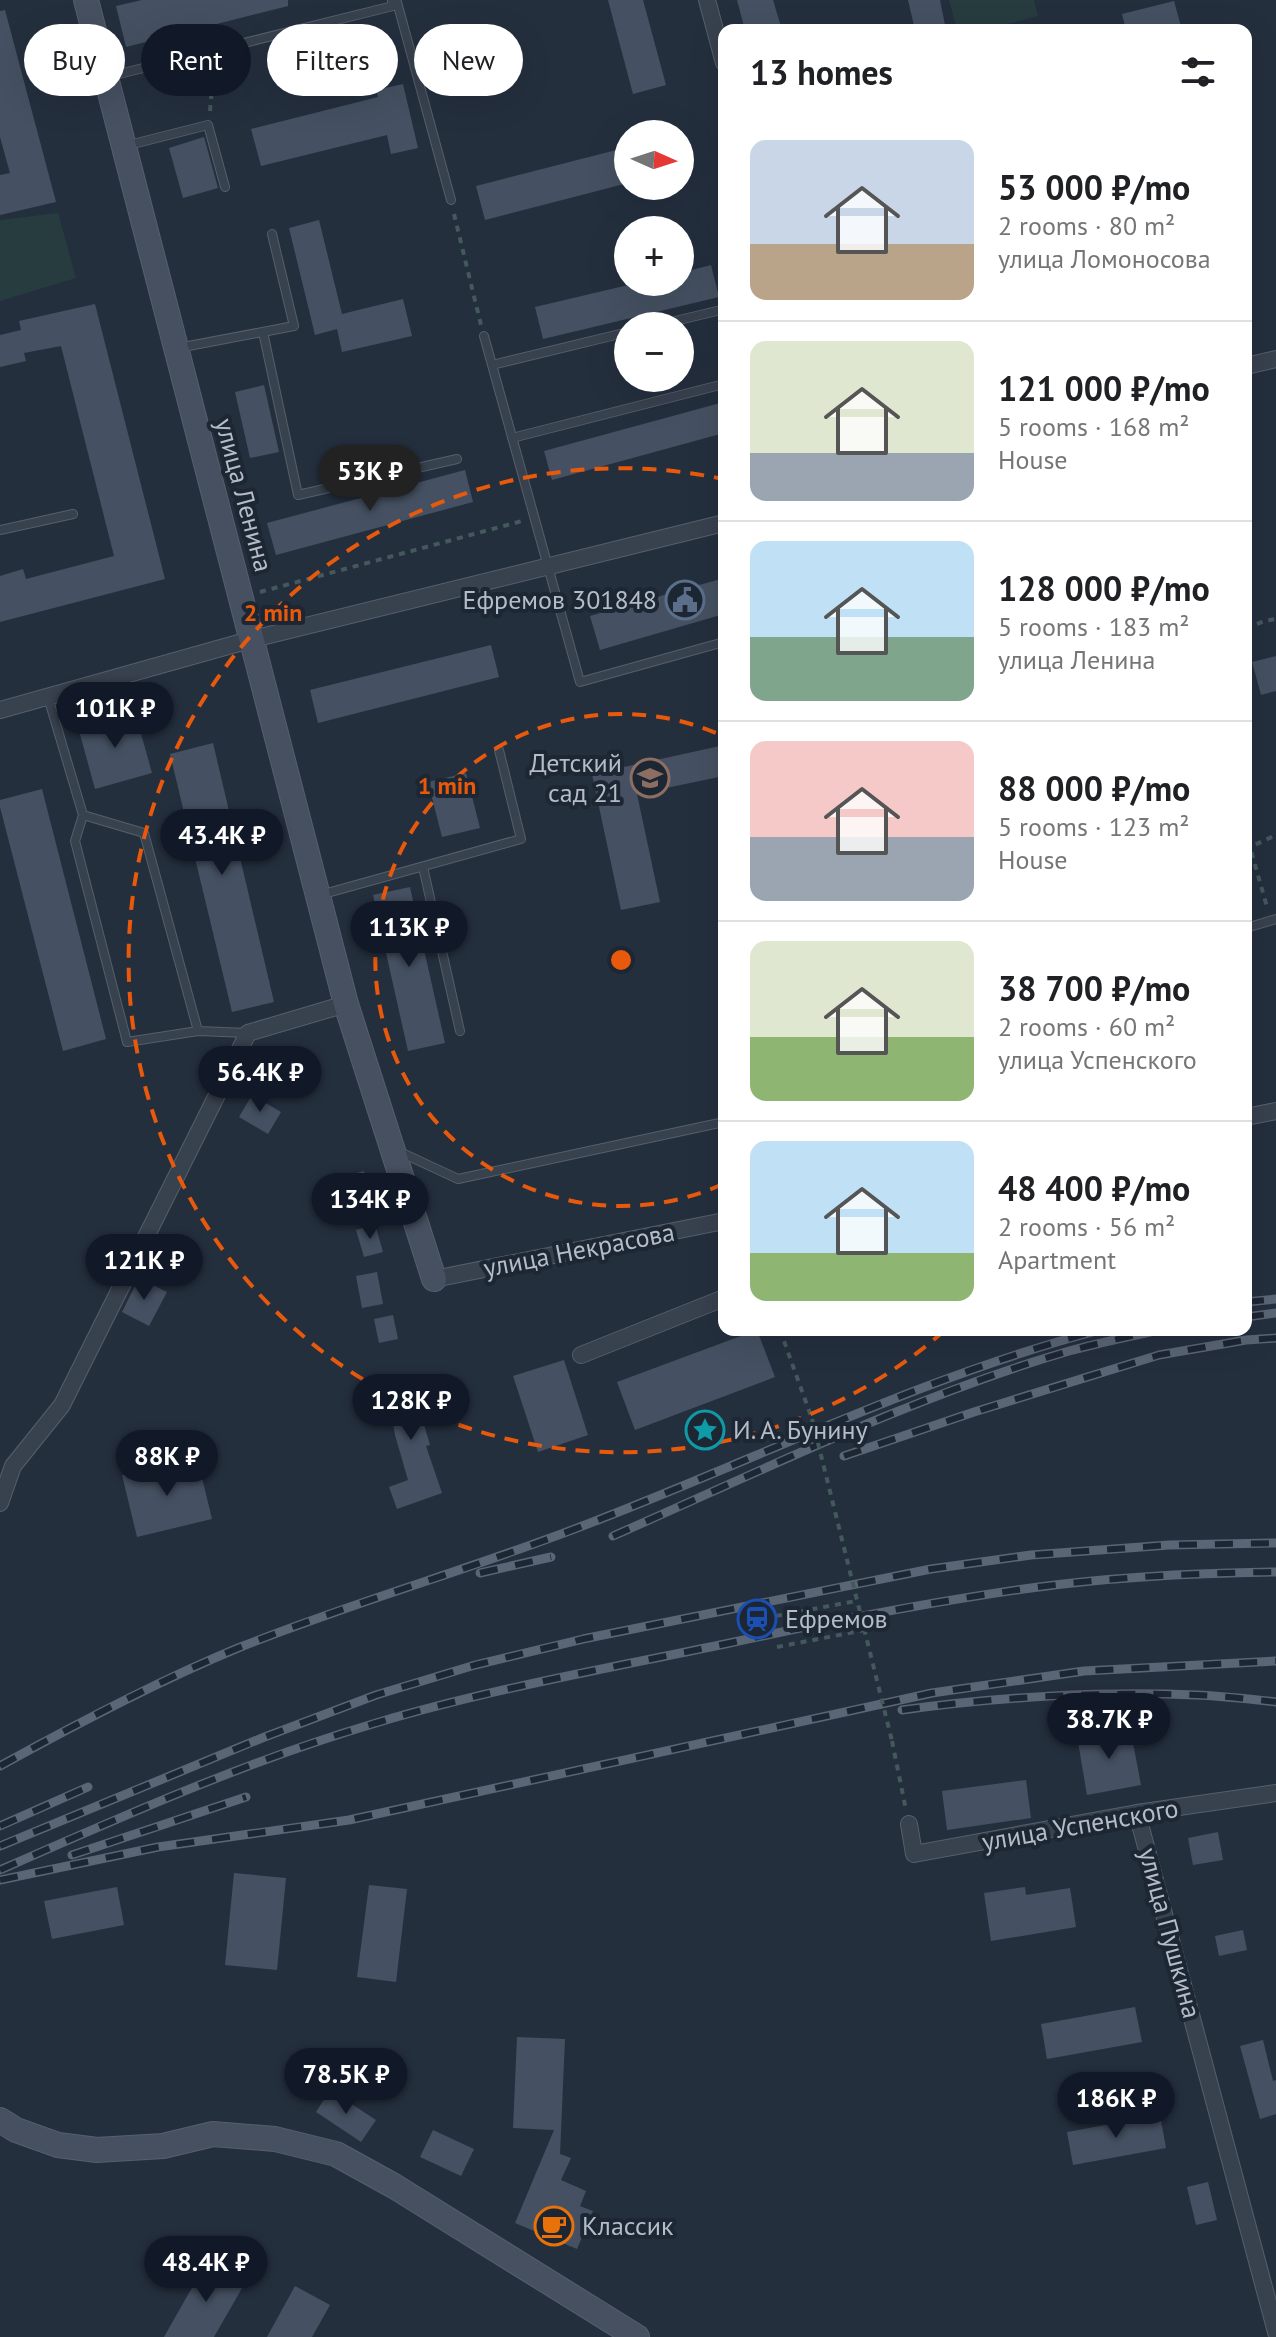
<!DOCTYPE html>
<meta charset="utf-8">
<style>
:root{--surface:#fff;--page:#f2f2f2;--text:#202124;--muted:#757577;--line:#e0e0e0;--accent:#111827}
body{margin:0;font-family:"PT Sans",sans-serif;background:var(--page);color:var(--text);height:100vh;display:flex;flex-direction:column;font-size:30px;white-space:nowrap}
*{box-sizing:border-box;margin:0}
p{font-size:26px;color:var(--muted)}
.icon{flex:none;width:44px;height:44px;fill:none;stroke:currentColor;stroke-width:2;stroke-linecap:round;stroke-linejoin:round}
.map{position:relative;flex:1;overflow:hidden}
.drawer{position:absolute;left:718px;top:24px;width:534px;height:1312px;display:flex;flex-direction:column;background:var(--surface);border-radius:16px;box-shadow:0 8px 32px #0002}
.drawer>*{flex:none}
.banner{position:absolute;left:24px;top:24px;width:574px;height:72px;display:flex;gap:16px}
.needle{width:52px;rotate:93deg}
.fabs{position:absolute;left:614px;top:120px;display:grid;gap:16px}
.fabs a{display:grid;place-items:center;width:80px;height:80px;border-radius:50%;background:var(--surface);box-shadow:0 8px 32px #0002;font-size:40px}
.price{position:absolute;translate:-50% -68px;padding:0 18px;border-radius:28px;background:var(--accent);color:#fff;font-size:26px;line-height:52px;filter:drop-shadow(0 2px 4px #0008)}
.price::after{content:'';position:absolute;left:50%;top:48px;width:24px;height:18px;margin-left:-12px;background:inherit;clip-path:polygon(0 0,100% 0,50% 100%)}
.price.selected{background:#222;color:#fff}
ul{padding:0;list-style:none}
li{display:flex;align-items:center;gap:24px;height:200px;padding:0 32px}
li+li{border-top:2px solid var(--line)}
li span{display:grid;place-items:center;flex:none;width:224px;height:160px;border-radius:16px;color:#555}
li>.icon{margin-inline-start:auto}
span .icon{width:96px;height:96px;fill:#fffc;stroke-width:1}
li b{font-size:34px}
h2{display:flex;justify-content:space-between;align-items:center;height:96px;padding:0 32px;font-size:34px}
.pill{padding:0 28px;border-radius:36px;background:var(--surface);box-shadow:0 8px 32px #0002;font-size:28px;line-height:72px}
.pill.selected{background:var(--accent);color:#fff}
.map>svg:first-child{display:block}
.green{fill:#263c3f}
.building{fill:#455162}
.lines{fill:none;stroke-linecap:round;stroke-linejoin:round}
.lane-casing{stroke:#565f6c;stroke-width:10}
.street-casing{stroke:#565f6c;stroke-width:18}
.secondary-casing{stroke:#565f6c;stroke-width:26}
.path{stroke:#44595c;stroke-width:4;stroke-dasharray:6 6;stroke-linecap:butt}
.lane{stroke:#38414e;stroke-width:8}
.street{stroke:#38414e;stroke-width:16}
.secondary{stroke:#465061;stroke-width:24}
.rail-casing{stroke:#5a6575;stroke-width:9}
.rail{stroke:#1d2633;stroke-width:6;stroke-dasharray:18;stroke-linecap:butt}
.path-bridge{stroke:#44595c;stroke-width:4;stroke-dasharray:6 6;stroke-linecap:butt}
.ring{fill:none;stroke:#e8590c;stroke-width:4;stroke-dasharray:14 10}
.labels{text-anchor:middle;stroke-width:8;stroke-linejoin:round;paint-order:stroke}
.street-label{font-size:26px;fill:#b4bcc9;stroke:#1d2633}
.poi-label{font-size:26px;fill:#b4bcc9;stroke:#1d2633;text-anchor:start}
.centre{fill:#e8590c;stroke:#1d2633;stroke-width:4}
.ring-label{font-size:24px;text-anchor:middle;font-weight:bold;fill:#e8590c;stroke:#1d2633;stroke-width:8;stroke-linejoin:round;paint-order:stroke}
</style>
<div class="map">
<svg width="1276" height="2337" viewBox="0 0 1276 2337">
<rect width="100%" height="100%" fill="#242f3e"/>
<path class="green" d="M949 0H1034L1038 16 984 30H957Z
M58 213 76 278 0 301V220Z"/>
<path class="building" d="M142 0H288V6L126 47 116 6Z
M608 0H643L666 85 633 94Z
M737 0H773L782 30H745Z
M908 0H940L946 30H915Z
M1174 1 1182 30H1126L1122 14Z
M5 10 56 202 0 215V175L10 173 0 137V11Z
M403 84 418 148 391 154 387 135 261 166 251 129 378 97 376 90Z
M204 137 218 188 183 198 169 148Z
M628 147V183L485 220 476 186Z
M319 220 342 314 403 299 412 336 342 352 337 329 315 335 289 228Z
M711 265 719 297 543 339 535 307 641 282H680V273Z
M95 304 165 579 0 622V576L23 569 26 579 114 556 61 346 24 353 26 361 0 367V335L21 330 19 321Z
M264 385 279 452 250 458 235 392Z
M724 402V433L552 480 544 451Z
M465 470 473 502 276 555 267 523Z
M724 578V614L600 650 590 616Z
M491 645 499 677 318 723 310 690Z
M1276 656V691L1261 695 1252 662Z
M135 712 152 773 95 789 78 727Z
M213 743 274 1002 232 1012 170 754Z
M720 746 724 776 637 794 660 902 621 910 592 774Z
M466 773 480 828 442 837 428 782Z
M42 789 106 1039 63 1051 0 807V800Z
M410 887 445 1043 408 1051 373 895Z
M252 1095 281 1112 268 1134 239 1117Z
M364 1171 368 1187 337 1196 332 1180Z
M375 1224 383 1252 364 1257 356 1230Z
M377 1272 383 1304 362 1308 356 1276Z
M139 1278 167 1292 149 1326 122 1312Z
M393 1315 398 1339 379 1343 374 1319Z
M757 1330 775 1377 635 1430 617 1382Z
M564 1360 588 1435 538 1452 513 1376Z
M418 1374 423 1399 417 1401 430 1445 426 1446 442 1493 397 1509 389 1487 408 1480 395 1435 385 1380Z
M198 1461 212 1519 137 1537 122 1475 154 1467 155 1472Z
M1130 1727 1141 1785 1087 1795 1077 1736Z
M1026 1780 1031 1818 947 1830 942 1791Z
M1218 1832 1223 1860 1193 1865 1188 1838Z
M234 1873 286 1878 277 1970 225 1965Z
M369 1885 407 1889 396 1982 357 1977Z
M117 1887 124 1925 52 1939 44 1901Z
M1025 1887 1026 1895 1070 1888 1076 1927 991 1941 984 1893Z
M1243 1930 1247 1950 1219 1956 1215 1936Z
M1135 2007 1142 2042 1047 2059 1041 2024Z
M517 2037 565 2039 560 2154 571 2158 561 2180 586 2191 580 2206 593 2211 577 2249 515 2223 554 2130 513 2128Z
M1263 2040 1273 2081 1276 2080V2114L1260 2119 1240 2046Z
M330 2090 376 2120 361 2142 316 2112Z
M1160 2115 1166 2148 1073 2165 1067 2132Z
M433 2130 474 2149 461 2176 420 2157Z
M1208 2182 1217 2220 1196 2225 1187 2187Z
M207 2261 245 2283 214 2337H164Z
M295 2286 330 2305 312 2337H267Z"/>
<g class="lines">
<defs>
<path id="lane" d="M392 0 393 6 397 2 451 200
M111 76 393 6
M125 146 208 125 225 187
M654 326 721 310
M263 332 298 495 457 459
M484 336 580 682 724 642
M178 348 294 326 272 234
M492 365 628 332
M512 438 724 384
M0 530 73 514
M48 697 83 815 144 833 198 1031 248 1033
M83 815 75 841 127 1042 198 1031
M423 867 460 1031
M320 895 521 839 499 750
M1246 928 1276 919
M400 1152 458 1179 724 1122"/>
<path id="street" d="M707 0 724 63
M1246 366 1276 359
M0 710 253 639 724 523
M1246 1117 1276 1111
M434 1279 724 1221
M581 1355 724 1298
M0 1503 13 1466 62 1405 248 1033 346 1004
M1137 1813 1276 2332
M909 1824 914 1854 1137 1813 1276 1793"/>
<path id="secondary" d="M86 0 346 1004 434 1279
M0 2120 16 2130 58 2145 97 2150 163 2146 213 2134 275 2139 336 2154 394 2186 637 2337"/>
</defs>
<use href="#lane" class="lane-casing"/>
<use href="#street" class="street-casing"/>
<use href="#secondary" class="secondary-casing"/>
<path class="path" d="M210 111 214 64
M454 214 481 325
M260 592 522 521
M1246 629 1264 621 1276 619
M1246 842 1250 847 1267 907
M1246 851 1250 847 1276 835
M780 1330 812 1419
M776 1616 856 1601
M777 1647 865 1630
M892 1741 906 1810"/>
<use href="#lane" class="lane"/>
<use href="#street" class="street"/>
<use href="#secondary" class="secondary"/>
<defs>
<path id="rail" d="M1246 1302 1276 1299
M1246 1317 1276 1313
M844 1456 974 1412 1159 1355 1246 1340 1276 1338
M613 1536C761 1471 914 1396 1069 1351 1098 1343 1128 1337 1158 1330
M480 1573 551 1557
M902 1710C996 1697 1102 1691 1196 1695 1223 1696 1250 1699 1276 1702
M0 1766C78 1723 156 1682 238 1648 358 1600 483 1566 603 1518 768 1454 928 1375 1100 1330
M0 1826 88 1787
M0 1846 262 1738 376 1695 475 1665 583 1639 931 1569 1031 1555 1169 1545 1276 1543
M72 1855 246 1797
M0 1870C123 1816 247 1761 376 1723 490 1689 609 1668 725 1644 827 1622 929 1602 1031 1588 1112 1577 1194 1573 1276 1572
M0 1880 158 1847 349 1820 932 1693 1084 1671 1276 1661"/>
</defs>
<use href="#rail" class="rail-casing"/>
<use href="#rail" class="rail"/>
<path class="path-bridge" d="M812 1419 892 1741"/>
</g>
<g class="ring">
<path d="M723 1184A246 246 0 1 1 723 736"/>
<path d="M944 1331A492 492 0 1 1 723 479"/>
</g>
<defs>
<symbol id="civic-ring" viewBox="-11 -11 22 22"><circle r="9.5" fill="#1d2633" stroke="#5c6f8a" stroke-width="1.5"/><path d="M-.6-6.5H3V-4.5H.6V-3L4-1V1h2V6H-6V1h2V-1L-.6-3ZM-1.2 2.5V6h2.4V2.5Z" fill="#5c6f8a"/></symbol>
<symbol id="school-ring" viewBox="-11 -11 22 22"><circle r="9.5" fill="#1d2633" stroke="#8d6e63" stroke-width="1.5"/><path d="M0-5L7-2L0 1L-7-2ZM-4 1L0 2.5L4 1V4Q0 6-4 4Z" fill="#8d6e63"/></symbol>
<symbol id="sight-ring" viewBox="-11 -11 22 22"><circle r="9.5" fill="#1d2633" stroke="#0f9aa8" stroke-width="1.5"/><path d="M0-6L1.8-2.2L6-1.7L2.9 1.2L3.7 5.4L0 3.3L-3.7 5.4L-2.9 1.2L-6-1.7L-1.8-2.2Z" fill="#0f9aa8"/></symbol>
<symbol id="station-ring" viewBox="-11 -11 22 22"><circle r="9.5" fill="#1d2633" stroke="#1a4fb4" stroke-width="1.5"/><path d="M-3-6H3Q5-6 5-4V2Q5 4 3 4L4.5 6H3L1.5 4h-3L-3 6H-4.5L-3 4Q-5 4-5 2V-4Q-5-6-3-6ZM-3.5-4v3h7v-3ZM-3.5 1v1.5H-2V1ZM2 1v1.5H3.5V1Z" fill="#1a4fb4"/></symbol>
<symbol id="cafe-ring" viewBox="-11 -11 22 22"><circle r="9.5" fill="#1d2633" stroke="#e8710a" stroke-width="1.5"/><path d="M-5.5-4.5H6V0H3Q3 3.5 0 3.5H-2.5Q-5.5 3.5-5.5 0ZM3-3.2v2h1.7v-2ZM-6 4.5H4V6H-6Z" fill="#e8710a"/></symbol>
</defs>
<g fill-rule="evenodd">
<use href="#civic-ring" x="663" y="578" width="44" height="44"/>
<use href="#school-ring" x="628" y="756" width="44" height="44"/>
<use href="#sight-ring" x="683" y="1408" width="44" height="44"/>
<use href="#station-ring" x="735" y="1597" width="44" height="44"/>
<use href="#cafe-ring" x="532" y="2204" width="44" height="44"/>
</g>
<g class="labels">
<g class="street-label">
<text transform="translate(244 495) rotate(75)" y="9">улица Ленина</text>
<text transform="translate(579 1250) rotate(-11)" y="9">улица Некрасова</text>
<text transform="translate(1080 1825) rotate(-10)" y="9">улица Успенского</text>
<text transform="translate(1170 1933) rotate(75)" y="9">улица Пушкина</text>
</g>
<g class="poi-label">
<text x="657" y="609" text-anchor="end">Ефремов 301848</text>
<text x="622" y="772" text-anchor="end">Детский<tspan x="622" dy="30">сад 21</tspan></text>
<text x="733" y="1439">И. А. Бунину</text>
<text x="785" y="1628">Ефремов</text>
<text x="582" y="2235">Классик</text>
</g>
</g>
<circle cx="621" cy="960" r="12" class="centre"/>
<g class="ring-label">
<text x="273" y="621">2 min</text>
<text x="447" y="794">1 min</text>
</g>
</svg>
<div class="fabs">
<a><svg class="needle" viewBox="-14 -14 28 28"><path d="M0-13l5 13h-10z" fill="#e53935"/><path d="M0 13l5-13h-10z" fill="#757577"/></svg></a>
<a>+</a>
<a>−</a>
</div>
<b class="price selected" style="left:370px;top:513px">53K ₽</b>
<b class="price" style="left:115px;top:750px">101K ₽</b>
<b class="price" style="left:222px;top:877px">43.4K ₽</b>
<b class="price" style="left:409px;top:969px">113K ₽</b>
<b class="price" style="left:260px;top:1114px">56.4K ₽</b>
<b class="price" style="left:370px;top:1241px">134K ₽</b>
<b class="price" style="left:144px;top:1302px">121K ₽</b>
<b class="price" style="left:411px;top:1442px">128K ₽</b>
<b class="price" style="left:167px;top:1498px">88K ₽</b>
<b class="price" style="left:1109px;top:1761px">38.7K ₽</b>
<b class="price" style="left:346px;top:2116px">78.5K ₽</b>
<b class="price" style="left:1116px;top:2140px">186K ₽</b>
<b class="price" style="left:206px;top:2304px">48.4K ₽</b>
<div class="banner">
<a class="pill">Buy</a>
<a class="pill selected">Rent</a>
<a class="pill">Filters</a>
<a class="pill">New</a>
</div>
<section class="drawer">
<h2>13 homes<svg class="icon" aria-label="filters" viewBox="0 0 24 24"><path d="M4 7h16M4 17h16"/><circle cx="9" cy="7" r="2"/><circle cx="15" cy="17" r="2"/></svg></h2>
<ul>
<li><span style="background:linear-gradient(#c9d6e8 65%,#b9a48a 0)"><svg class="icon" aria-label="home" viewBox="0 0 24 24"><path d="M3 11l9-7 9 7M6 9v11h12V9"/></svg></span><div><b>53 000 ₽/mo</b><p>2 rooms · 80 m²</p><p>улица Ломоносова</p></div></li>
<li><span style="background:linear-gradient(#dfe7d0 70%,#9aa5b1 0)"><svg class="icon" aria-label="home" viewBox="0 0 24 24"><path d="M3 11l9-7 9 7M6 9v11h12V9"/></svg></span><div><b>121 000 ₽/mo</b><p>5 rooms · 168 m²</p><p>House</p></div></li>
<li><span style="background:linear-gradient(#bfe0f5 60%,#7fa58c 0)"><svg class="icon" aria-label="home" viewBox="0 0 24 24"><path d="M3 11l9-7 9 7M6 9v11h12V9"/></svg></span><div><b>128 000 ₽/mo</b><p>5 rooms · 183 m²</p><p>улица Ленина</p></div></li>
<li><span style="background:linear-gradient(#f6c9c9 60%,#9aa5b1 0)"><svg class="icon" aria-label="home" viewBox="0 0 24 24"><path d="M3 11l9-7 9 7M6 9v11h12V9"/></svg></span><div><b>88 000 ₽/mo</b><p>5 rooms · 123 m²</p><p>House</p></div></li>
<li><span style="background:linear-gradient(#dfe7d0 60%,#8fb573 0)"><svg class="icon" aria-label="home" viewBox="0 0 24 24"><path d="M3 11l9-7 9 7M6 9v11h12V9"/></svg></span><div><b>38 700 ₽/mo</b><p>2 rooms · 60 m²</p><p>улица Успенского</p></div></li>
<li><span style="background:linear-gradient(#bfe0f5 70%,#8fb573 0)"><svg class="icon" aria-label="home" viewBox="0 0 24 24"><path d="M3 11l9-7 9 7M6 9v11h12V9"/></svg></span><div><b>48 400 ₽/mo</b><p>2 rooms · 56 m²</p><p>Apartment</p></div></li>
</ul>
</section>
</div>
